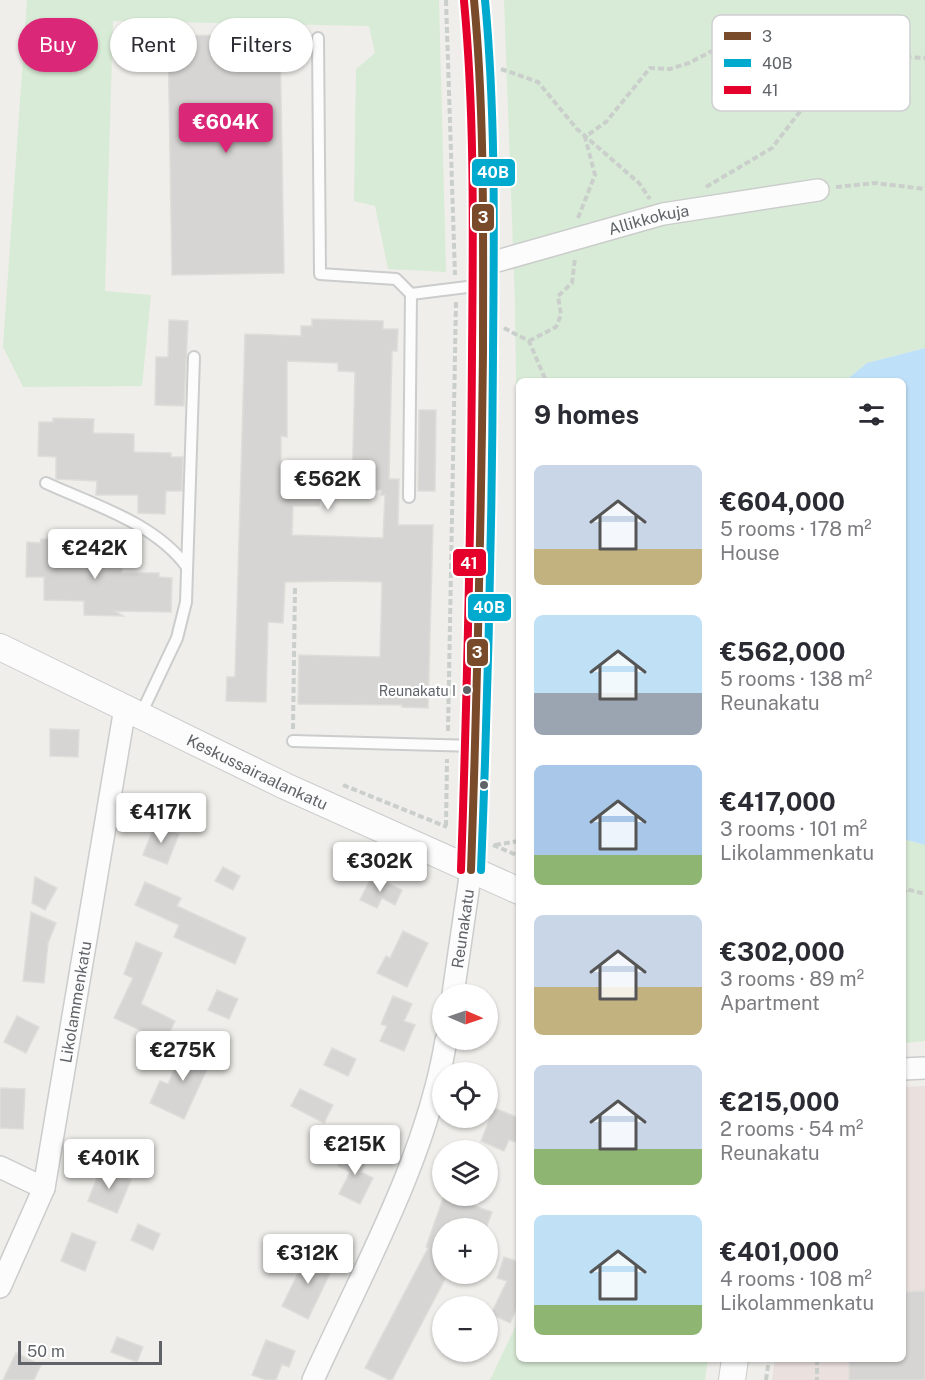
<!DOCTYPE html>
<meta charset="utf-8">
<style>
:root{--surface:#fff;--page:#f2f2f3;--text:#2b2b33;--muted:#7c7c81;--accent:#db2777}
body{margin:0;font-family:"Public Sans",sans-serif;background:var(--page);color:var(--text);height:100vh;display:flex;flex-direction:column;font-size:22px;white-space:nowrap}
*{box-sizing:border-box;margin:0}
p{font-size:20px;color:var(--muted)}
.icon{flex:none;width:33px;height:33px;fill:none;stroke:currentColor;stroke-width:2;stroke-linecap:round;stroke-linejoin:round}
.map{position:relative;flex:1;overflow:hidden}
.side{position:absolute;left:516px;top:378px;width:390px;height:984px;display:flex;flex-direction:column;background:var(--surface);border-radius:9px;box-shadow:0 2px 4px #0004}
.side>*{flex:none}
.banner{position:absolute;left:18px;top:18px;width:408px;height:54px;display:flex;gap:12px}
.needle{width:39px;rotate:92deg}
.fabs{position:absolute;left:432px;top:984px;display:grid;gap:12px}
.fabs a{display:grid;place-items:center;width:66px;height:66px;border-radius:50%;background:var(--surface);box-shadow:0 2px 4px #0004;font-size:30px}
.scale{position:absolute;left:18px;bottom:15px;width:144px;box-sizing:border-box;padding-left:6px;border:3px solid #5f6368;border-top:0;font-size:16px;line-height:21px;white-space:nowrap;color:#5f6368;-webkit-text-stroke:4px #fff;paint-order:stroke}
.price{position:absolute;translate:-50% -51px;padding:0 14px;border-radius:6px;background:#fff;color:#222;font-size:20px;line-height:39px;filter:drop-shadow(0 2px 3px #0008)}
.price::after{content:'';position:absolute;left:50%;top:36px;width:18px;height:14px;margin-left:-9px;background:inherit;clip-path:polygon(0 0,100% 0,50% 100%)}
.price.on{background:var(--accent);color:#fff}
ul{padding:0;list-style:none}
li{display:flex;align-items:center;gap:18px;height:150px;padding:0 18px}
li span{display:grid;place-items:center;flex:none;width:168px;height:120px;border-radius:9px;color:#555}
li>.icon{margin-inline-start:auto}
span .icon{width:72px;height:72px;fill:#fffc;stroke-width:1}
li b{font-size:26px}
h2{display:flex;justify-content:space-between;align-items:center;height:72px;padding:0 18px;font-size:26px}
.chip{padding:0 21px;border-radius:27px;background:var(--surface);box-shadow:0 2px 4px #0004;font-size:21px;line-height:54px}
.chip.on{background:var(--accent);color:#fff}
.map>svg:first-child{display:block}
.medical{fill:#eae0de}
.green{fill:#d8ebd6}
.water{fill:#bfe0f9}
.building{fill:#d6d5d3;stroke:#deddd9;stroke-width:1.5;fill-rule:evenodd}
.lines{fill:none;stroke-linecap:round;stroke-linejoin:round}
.service-casing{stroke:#cbcccc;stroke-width:14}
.minor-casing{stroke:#cbcccc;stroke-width:24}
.tertiary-casing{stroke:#cbcccc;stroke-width:28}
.path{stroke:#cacfcc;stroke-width:4;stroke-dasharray:6 3;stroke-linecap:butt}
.service{stroke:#fdfcfc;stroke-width:10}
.minor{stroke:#fdfcfc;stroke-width:21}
.tertiary{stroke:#fdfcfc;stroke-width:26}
.bus-1-casing{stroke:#fff;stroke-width:12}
.bus-2-casing{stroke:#fff;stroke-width:12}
.bus-3-casing{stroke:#fff;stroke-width:12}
.bus-1{stroke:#7a4b2a;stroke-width:8}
.bus-2{stroke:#00a9ce;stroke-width:8}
.bus-3{stroke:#e4002b;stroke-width:8}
.bus-dot{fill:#5f6368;stroke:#fff;stroke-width:2}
.labels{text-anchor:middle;stroke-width:4.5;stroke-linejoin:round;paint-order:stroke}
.bus-label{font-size:14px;fill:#5f6368;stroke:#fff;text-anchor:end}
.street-label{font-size:16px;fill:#5f6368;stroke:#fff}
.key{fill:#fff;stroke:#cfd0d2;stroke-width:1.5}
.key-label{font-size:16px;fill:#5f6368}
.line-badge{stroke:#fff;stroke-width:2}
.badge-label{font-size:16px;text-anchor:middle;font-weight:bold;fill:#fff}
</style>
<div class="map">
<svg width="925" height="1380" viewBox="0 0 925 1380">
<rect width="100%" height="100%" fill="#efeeea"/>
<path class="medical" d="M925 1086V1380H772L775 1359H903V1087Z"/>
<path class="green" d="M27 0H439L446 272 388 269 375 206 354 201 356 69 375 53 369 26 113 21 105 291 151 295 142 386 23 387 3 347Z
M504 0H925V348L867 363 845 381H519V603L515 303Z
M903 839 925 845V1041L903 1043Z
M519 1319V1359H708L705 1380H490Z"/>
<path class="water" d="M925 348V845L903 839V381H845L867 363Z"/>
<path class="building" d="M280 34 284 273 172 275 168 36Z
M312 319 383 321V329H398L397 351H392L389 479H399L398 525H433L428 708 402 707V705L298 704 299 655 380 657 382 582 345 581 285 582 283 623 268 622 266 702 226 701 227 677H235L245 334 301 336V326H312ZM287 361 338 363V371L355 372 352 489 382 490 381 495H385L383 538 292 535 293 506H319V473H281V436L287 437Z
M169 320 188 321 184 406 155 405 156 357H168Z
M419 410H436L435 491H418Z
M53 418 94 419 93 433 134 434V452L171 453V457H183L182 491H166L165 514 138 513V495H96L97 481 56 479V457L38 456 39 422H53Z
M41 539 82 540V554L122 555V573H159V577L172 578 171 612 115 611 123 616 84 615V601L44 600V577H26L27 542 40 543Z
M50 729 79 730 78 757 50 756Z
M155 824 179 834 167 864 143 855Z
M223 867 240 876 233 890 215 881Z
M372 876 402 890 395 905 382 898 377 908 360 900Z
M35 877 57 888 45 910 32 903Z
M145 882 181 898 177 906 246 938 235 964 174 937 179 925 135 905Z
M31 912 56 923 48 943 44 983 23 981Z
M403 931 428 943 407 987 377 973 386 956 390 958Z
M136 942 162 953 141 1004 175 1021 165 1042 114 1018 133 978 124 974Z
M217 990 238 999 229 1019 208 1010Z
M393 996 412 1004 404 1021 415 1025 404 1051 380 1041 387 1026 381 1024Z
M17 1016 39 1027 26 1053 4 1042Z
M187 1042 214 1054 184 1119 150 1103 160 1081 168 1084Z
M332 1048 356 1059 348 1076 324 1065Z
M0 1088 25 1089 23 1129 0 1128Z
M300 1089 333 1105 324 1123 291 1106Z
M494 1108 519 1118V1143L509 1140 504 1151 481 1141Z
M348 1147 368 1158 361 1172 373 1178 360 1204 339 1194 350 1172 338 1166Z
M101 1167 131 1180 117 1213 88 1201Z
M444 1196 492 1212 486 1228H442V1277L445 1279 392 1380H389L365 1368 428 1248 426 1247Z
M138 1224 160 1234 153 1250 131 1240Z
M72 1233 96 1242 85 1271 61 1261Z
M309 1251 335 1263 308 1319 282 1306Z
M519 1255V1303L510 1323 491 1314 507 1281 497 1278 504 1257 516 1261Z
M925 1291V1380H849V1359H903V1292Z
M117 1337 143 1347 137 1362 111 1352Z
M266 1340 295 1351 289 1367 282 1364 276 1380H266L252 1375Z
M16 1353 41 1365 34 1380H3Z"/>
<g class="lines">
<defs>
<path id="service" d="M318 38 320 274 396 279 411 294 483 285
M46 483C94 505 155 523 187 567
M409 497 411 294
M141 714 177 638 186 602 194 357
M293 741 476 746"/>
<g id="minor">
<path id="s1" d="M483 265 663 214 818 190"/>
<path id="s2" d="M453 994 471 870"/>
<path d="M903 1069 925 1068"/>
<path d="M0 1167 44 1188"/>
<path id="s3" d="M0 1287 44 1188 125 708"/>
<path d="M313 1380C362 1272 427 1157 446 1040"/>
</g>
<g id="tertiary">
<path id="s4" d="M0 647 285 786 519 891"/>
<path d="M471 870 481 591 483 285 480 63 474 0"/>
<path d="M732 1380 735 1359"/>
</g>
</defs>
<use href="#service" class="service-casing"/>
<use href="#minor" class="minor-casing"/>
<use href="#tertiary" class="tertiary-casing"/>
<path class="path" d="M446 0 455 275
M501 69 538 82 577 129 639 183 650 199
M706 187 772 148 811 97 851 78 866 46
M836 187 875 183 925 189
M578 218 595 175 585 137 606 122 650 68 670 69 689 63 741 36 777 29 808 40 863 44 884 56 925 58
M504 328 529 341 546 381
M529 341 556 327 561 315 558 296 572 283 575 258
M293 729 295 587
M448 731 456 301
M343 785 447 827
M446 826 447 759
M493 845 519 856
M495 845 519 841
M903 895 906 889 925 894
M817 1359V1380
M766 1380 769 1359"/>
<use href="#service" class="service"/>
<use href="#minor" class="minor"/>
<use href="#tertiary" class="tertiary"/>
<defs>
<path id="bus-1" d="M471 870C477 698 481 526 483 353 483 236 485 117 474 0"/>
<path id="bus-2" d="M481 870C488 698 492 526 493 353 494 236 496 117 485 0"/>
<path id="bus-3" d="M461 870C467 698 471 526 472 354 473 236 475 118 464 1"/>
</defs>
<use href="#bus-1" class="bus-1-casing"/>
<use href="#bus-2" class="bus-2-casing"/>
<use href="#bus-3" class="bus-3-casing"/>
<use href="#bus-1" class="bus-1"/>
<use href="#bus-2" class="bus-2"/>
<use href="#bus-3" class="bus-3"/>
</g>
<g class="bus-dot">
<circle cx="467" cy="690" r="5"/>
<circle cx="484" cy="785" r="5"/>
</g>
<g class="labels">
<g class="bus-label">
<text x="456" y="696">Reunakatu I</text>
</g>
<g class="street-label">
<text dy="6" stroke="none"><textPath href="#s1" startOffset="172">Allikkokuja</textPath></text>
<text dy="6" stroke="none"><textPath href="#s4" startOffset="286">Keskussairaalankatu</textPath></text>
<text dy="6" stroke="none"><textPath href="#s2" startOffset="66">Reunakatu</textPath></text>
<text dy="6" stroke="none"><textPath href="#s3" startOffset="297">Likolammenkatu</textPath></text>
</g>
</g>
<rect x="712" y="15" width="198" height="96" rx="9" class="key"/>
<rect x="724" y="32" width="27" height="8" fill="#7a4b2a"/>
<rect x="724" y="59" width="27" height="8" fill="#00a9ce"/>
<rect x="724" y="86" width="27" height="8" fill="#e4002b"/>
<g class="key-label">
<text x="762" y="42">3</text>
<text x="762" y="69">40B</text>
<text x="762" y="96">41</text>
</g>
<g class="line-badge">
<rect x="471" y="158" width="45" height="29" rx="6" fill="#00a9ce"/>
<rect x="471" y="203" width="24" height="29" rx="6" fill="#7a4b2a"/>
<rect x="452" y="548" width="35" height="29" rx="6" fill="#e4002b"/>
<rect x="467" y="593" width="45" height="29" rx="6" fill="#00a9ce"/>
<rect x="466" y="638" width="23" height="29" rx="6" fill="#7a4b2a"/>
</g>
<g class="badge-label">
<text x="493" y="178">40B</text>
<text x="483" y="223">3</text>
<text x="469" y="569">41</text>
<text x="489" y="613">40B</text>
<text x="477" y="658">3</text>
</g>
</svg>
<div class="fabs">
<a><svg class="needle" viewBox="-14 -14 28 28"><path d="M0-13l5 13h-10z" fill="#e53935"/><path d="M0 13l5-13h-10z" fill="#7c7c81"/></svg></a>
<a><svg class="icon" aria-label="locate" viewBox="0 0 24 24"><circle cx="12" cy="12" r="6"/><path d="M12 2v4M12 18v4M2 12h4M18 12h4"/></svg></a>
<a><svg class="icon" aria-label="layers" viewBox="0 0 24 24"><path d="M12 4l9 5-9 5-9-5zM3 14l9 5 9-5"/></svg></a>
<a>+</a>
<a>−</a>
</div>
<div class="scale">50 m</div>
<b class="price on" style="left:226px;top:154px">€604K</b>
<b class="price" style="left:328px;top:511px">€562K</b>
<b class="price" style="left:95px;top:580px">€242K</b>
<b class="price" style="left:161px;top:844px">€417K</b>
<b class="price" style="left:380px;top:893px">€302K</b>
<b class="price" style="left:183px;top:1082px">€275K</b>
<b class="price" style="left:355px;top:1176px">€215K</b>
<b class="price" style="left:109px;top:1190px">€401K</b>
<b class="price" style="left:308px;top:1285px">€312K</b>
<div class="banner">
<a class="chip on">Buy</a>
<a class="chip">Rent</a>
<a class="chip">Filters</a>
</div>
<section class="side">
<h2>9 homes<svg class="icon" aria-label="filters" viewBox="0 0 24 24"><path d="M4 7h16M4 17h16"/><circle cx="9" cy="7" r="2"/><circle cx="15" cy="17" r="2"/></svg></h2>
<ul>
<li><span style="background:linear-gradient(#c9d6e8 70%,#c2b280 0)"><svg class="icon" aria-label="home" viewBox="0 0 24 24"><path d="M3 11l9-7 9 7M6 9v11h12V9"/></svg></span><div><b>€604,000</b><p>5 rooms · 178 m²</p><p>House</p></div></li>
<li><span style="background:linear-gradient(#bfe0f5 65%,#9aa5b1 0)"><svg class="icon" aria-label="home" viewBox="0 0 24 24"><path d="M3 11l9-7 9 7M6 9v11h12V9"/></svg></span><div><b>€562,000</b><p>5 rooms · 138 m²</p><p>Reunakatu</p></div></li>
<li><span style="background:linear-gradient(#a9c7e8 75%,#8fb573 0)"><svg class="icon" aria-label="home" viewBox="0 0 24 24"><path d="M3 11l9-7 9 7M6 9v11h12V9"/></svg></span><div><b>€417,000</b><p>3 rooms · 101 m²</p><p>Likolammenkatu</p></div></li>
<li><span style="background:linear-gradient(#c9d6e8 60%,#c2b280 0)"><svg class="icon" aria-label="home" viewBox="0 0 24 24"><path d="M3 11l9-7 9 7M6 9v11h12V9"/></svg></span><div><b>€302,000</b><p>3 rooms · 89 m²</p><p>Apartment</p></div></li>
<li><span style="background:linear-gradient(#c9d6e8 70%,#8fb573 0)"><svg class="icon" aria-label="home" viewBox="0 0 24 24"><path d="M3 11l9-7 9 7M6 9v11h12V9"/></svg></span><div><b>€215,000</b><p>2 rooms · 54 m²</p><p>Reunakatu</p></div></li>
<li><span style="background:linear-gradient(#bfe0f5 75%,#8fb573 0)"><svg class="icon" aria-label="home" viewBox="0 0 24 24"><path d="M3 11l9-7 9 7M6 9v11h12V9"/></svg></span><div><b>€401,000</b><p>4 rooms · 108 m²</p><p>Likolammenkatu</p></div></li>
</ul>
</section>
</div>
